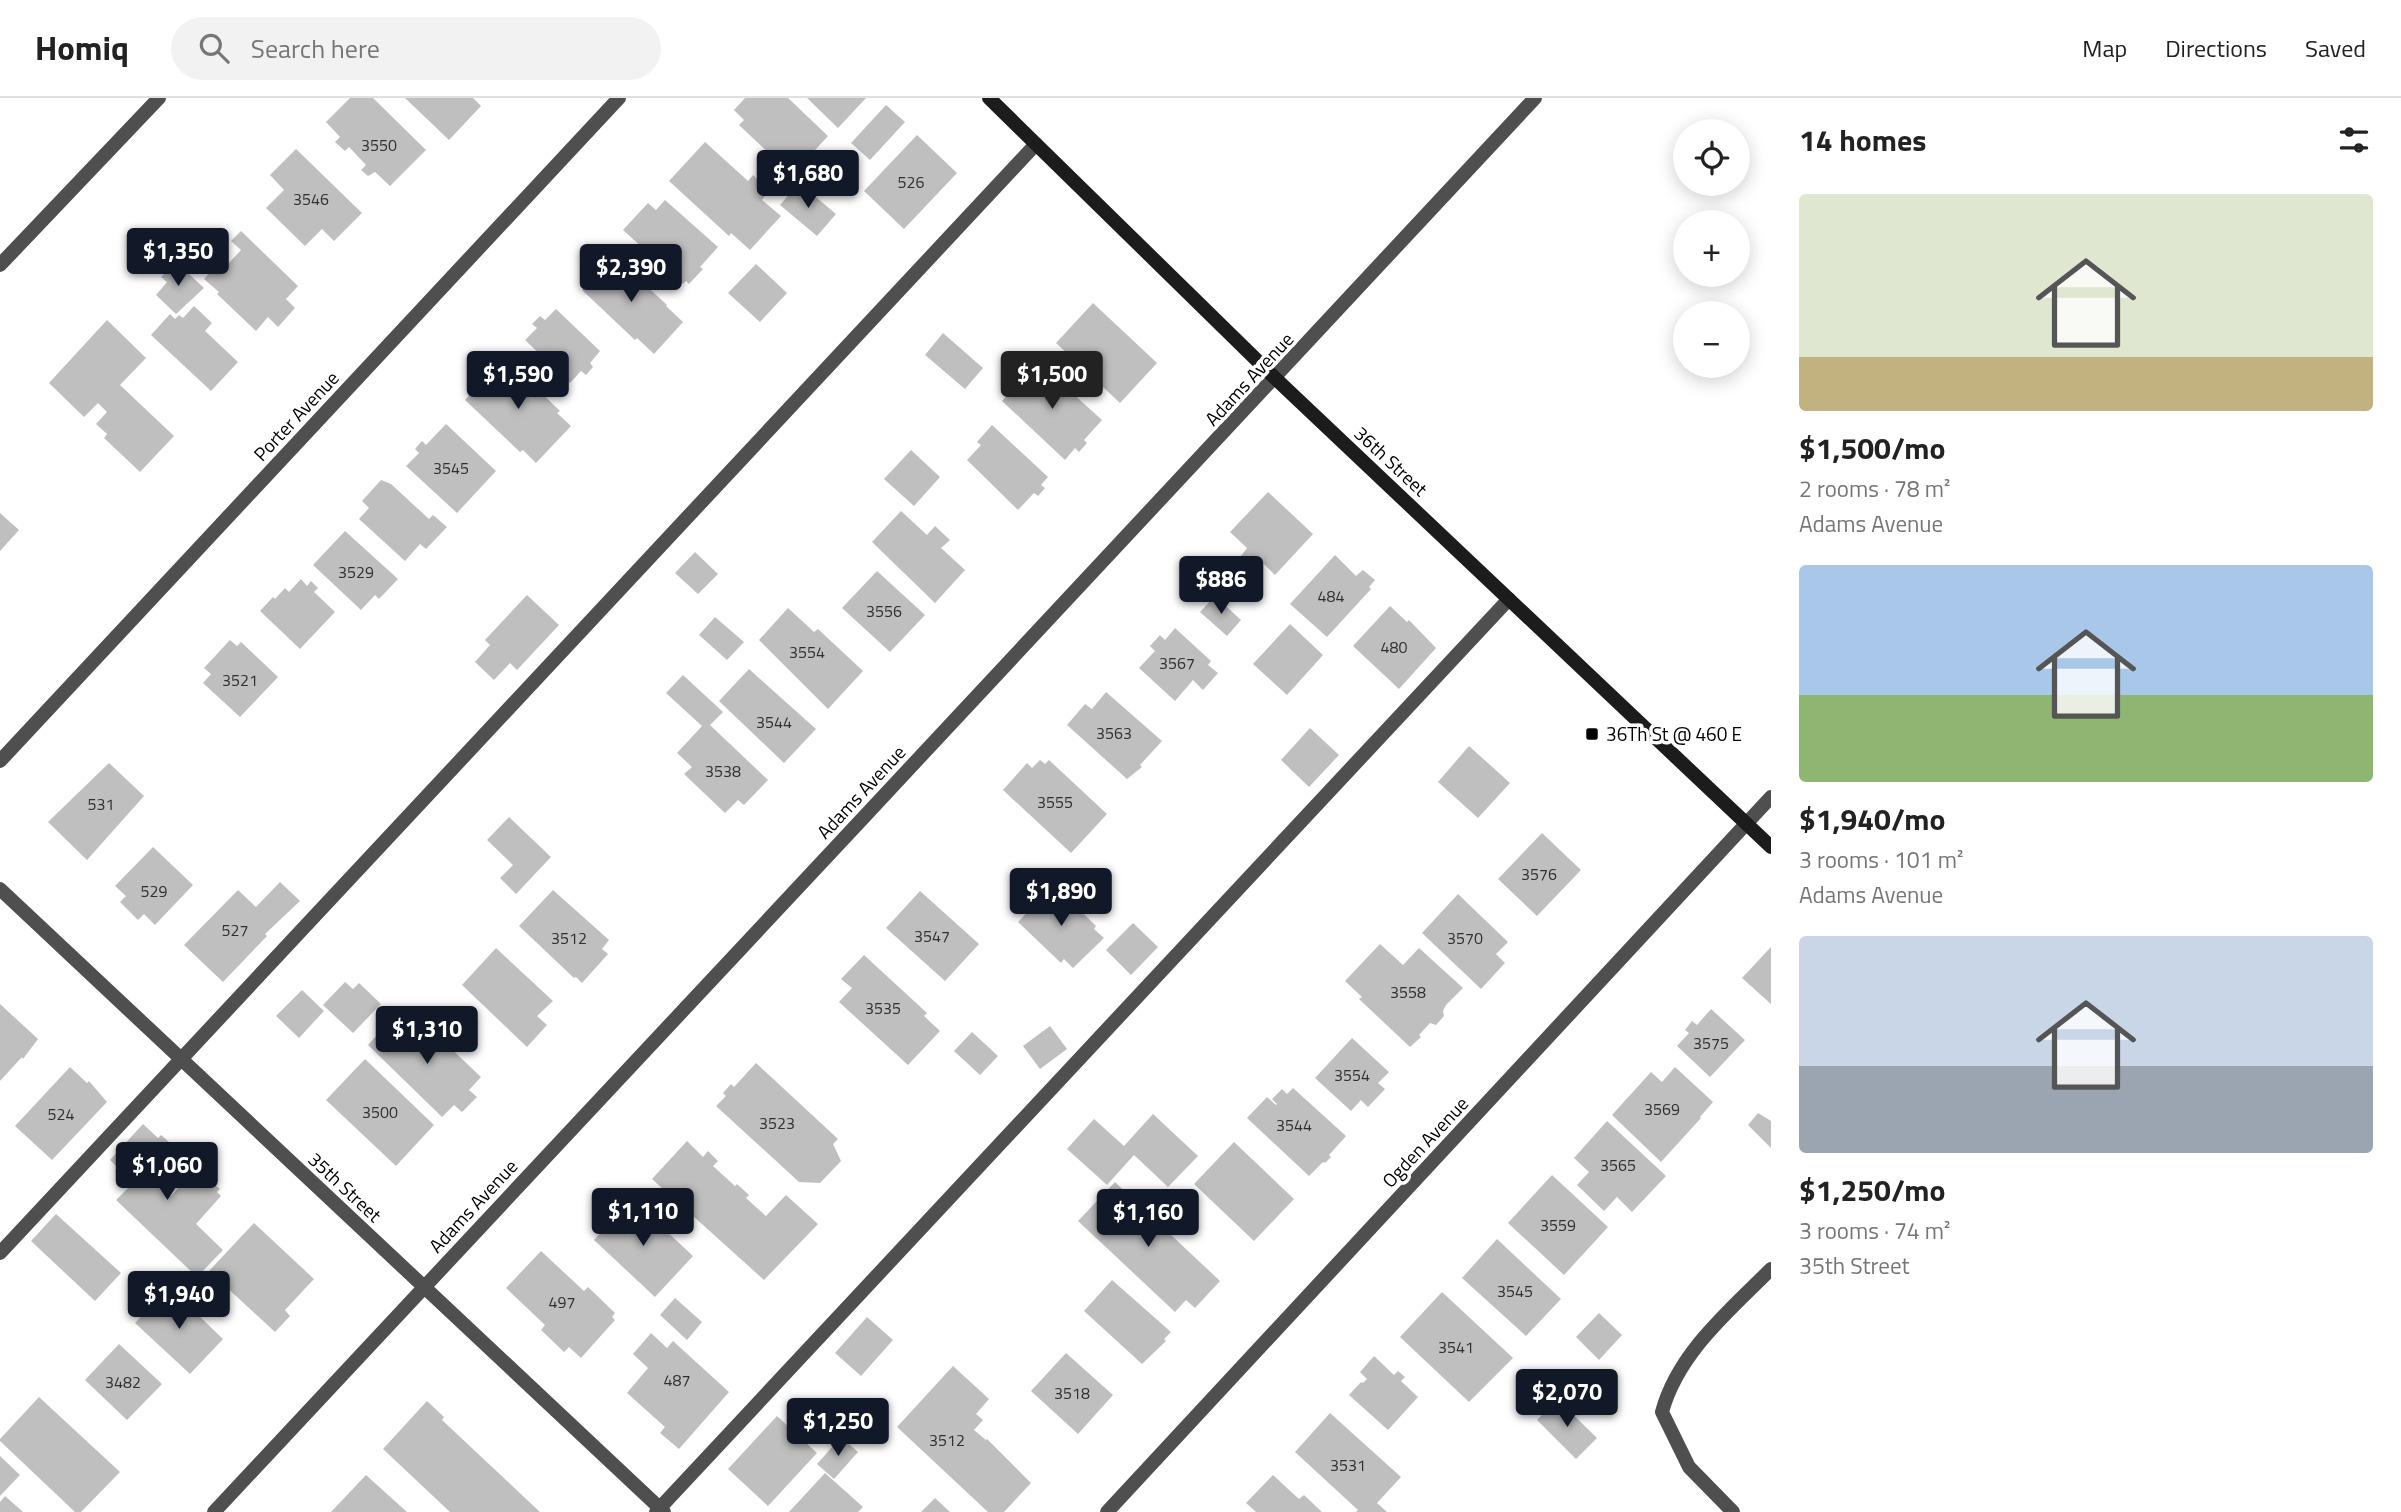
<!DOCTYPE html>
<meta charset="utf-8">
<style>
:root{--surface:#fff;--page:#f2f2f2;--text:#222;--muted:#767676;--line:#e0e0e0;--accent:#111827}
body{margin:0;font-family:"Titillium Web",sans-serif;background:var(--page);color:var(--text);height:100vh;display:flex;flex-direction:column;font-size:26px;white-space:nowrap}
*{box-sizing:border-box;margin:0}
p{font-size:23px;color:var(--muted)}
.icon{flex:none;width:38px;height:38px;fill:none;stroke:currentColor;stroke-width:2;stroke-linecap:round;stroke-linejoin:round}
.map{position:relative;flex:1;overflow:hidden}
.panel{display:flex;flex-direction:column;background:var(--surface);width:630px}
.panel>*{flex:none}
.tools{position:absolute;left:1673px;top:21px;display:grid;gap:14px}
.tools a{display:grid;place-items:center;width:77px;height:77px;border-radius:50%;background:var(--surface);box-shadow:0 4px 18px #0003;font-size:35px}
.price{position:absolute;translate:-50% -60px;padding:0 16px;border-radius:7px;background:var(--accent);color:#fff;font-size:23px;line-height:46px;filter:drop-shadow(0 2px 4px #0008)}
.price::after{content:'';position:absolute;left:50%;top:42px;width:21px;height:16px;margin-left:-10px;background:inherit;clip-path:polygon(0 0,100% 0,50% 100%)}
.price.current{background:#222;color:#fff}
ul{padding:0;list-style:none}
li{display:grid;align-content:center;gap:14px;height:371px;padding:0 28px}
li span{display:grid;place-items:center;height:217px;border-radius:7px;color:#555}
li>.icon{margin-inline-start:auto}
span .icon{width:126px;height:126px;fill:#fffc;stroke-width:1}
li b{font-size:30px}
h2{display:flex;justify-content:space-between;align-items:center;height:84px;padding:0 28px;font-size:30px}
header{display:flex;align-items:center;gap:42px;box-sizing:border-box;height:98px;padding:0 35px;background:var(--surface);border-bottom:2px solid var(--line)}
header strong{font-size:33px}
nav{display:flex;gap:38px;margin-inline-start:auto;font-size:24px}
.search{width:490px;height:63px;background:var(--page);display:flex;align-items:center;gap:18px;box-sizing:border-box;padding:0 24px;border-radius:38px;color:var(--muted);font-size:26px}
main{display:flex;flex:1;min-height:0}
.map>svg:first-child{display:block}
.building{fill:#bfbfbf}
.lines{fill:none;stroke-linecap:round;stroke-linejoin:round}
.lane{stroke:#4f4f4f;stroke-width:14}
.street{stroke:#4f4f4f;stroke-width:14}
.secondary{stroke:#1c1c1c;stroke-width:14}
.poi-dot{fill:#000;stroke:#fff;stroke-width:2.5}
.labels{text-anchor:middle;stroke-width:7;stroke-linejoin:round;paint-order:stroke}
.number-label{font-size:16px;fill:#303030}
.street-label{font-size:19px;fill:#000;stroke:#fff}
.poi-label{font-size:19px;fill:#000;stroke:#fff;text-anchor:start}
</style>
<header>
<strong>Homiq</strong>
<div class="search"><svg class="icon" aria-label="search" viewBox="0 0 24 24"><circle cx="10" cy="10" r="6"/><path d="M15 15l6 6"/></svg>Search here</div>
<nav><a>Map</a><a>Directions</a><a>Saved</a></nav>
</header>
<main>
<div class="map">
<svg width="1771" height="1414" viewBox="0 0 1771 1414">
<rect width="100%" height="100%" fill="#fff"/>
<path class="building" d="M350 0H373L426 52 390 88 375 74 368 78 361 72 366 67 349 49 345 53 335 44 340 39 326 24Z
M405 0H473L481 8 449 42Z
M745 0H788L828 38 792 77 739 27 744 22 734 12Z
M807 0H866L838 30Z
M886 7 905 24 870 62 851 45Z
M917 37 957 75 904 131 864 93Z
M705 44 748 83 753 77 769 92 762 102 781 118 750 152 731 135 729 138 669 83Z
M296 51 362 115 334 143 322 131 305 148 266 110 284 92 270 77Z
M799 85 836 116 817 138 780 107Z
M665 102 718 149 700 169 703 171 689 186 686 183 683 186 623 132 648 105 656 112Z
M241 133 298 188 286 201 295 210 278 229 268 219 256 233 217 196 219 194 204 181 224 160 229 165 241 152 231 143Z
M614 158 667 207 666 208 683 224 654 256 637 240 635 242 582 192 593 180 583 171 593 161 602 170Z
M176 164 204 190 176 216 156 197 167 184 161 179Z
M756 166 787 195 760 224 728 195Z
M1093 205 1157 265 1120 305 1056 245Z
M194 208 212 225 205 233 238 264 211 293 151 237 170 216 175 221 179 217 183 220Z
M556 211 600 253 590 265 593 269 586 277 581 273 570 285 525 242 537 230 532 226 540 218 545 222Z
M107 222 146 260 120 287 174 338 140 374 104 340 107 336 96 326 107 314 98 305 84 319 49 285Z
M943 235 983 270 965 291 925 257Z
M504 259 560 313 557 315 571 328 536 365 523 352 520 354 465 302Z
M1038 264 1102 322 1084 342 1087 345 1079 354 1075 350 1065 362 1002 303Z
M446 326 496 373 457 415 406 368 419 355 415 351 422 343 426 347Z
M992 327 1048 379 1041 387 1045 390 1038 398 1034 395 1018 412 967 362 981 347 977 344Z
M911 352 940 379 914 408 884 381Z
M381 382 391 386 429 421 433 417 447 429 426 451 420 446 405 463 359 421 369 410 362 403Z
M1268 394 1313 436 1275 477 1263 465 1256 472 1241 458 1247 450 1230 434Z
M901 413 927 437 935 428 950 442 941 450 965 472 935 505 872 444Z
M0 415 19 432 0 453Z
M345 433 398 481 379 501 375 497 361 512 313 467Z
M695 454 718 476 698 496 675 475Z
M1335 457 1356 478 1363 472 1375 482 1369 489 1371 491 1327 539 1290 506Z
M877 473 925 517 890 554 842 510Z
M301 481 307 488 311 483 318 490 314 494 335 514 300 551 260 513 273 499 275 501 285 490 289 494Z
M527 497 559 527 517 572 510 565 494 582 475 564 490 547 485 542Z
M1215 498 1241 522 1227 538 1200 514Z
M1390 508 1407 524 1409 522 1436 550 1399 591 1353 548Z
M788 510 814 534 818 531 863 573 828 611 759 542Z
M715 519 744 544 727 562 699 537Z
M1290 526 1323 557 1287 597 1253 566Z
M1175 530 1211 563 1208 567 1218 575 1203 592 1193 582 1175 603 1139 570 1155 553 1150 548 1160 537 1165 542Z
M230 542 237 548 241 544 278 579 240 619 203 585 211 576 204 570Z
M749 571 816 631 784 665 719 603Z
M683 577 723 614 710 627 768 682 744 707 738 702 725 715 684 676 692 669 677 655 702 628 666 595Z
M1106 594 1162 643 1140 667 1142 669 1127 681 1067 627 1085 606 1092 611Z
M1310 630 1339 657 1309 689 1281 662Z
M1469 648 1510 685 1478 720 1438 684Z
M1040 662 1045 666 1049 662 1107 716 1071 755 1003 692 1027 665 1032 670Z
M109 665 144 698 87 762 48 724Z
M509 719 551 759 516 796 500 780 513 767 487 742Z
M1542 735 1581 772 1537 818 1498 781Z
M153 749 193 787 155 827 144 816 138 822 120 804 126 798 115 788Z
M280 784 300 803 265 836 267 838 223 884 184 847 238 792 256 809Z
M1054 787 1096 828 1094 831 1104 840 1073 870 1064 861 1061 865 1018 824Z
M553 792 609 842 602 851 608 856 582 885 576 879 574 880 519 828Z
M920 793 979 846 945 883 886 830Z
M1458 796 1508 844 1496 856 1505 865 1481 891 1422 835Z
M1133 825 1158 849 1131 877 1106 852Z
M1380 846 1403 867 1419 850 1463 890 1446 907 1443 913 1444 918 1436 927 1430 925 1419 937 1421 939 1410 949 1359 901 1362 899 1345 883Z
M1771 849V906L1742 880Z
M496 850 553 903 537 918 547 927 527 949 462 887Z
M864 857 927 915 924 918 940 933 908 967 839 904 852 890 841 881Z
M345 884 353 891 359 885 381 906 353 935 323 907Z
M302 892 324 913 299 940 276 918Z
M0 906 38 941 23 961 22 959 0 983Z
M1711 911 1745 942 1710 979 1677 948 1689 935 1685 932 1692 923 1697 927Z
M406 922 417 933 424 925 481 979 469 992 477 999 462 1014 454 1007 442 1019 368 947 387 926 394 934Z
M1050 928 1067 951 1040 971 1023 948Z
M972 934 998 958 980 977 954 953Z
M1352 940 1389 974 1378 985 1385 991 1368 1009 1361 1002 1351 1013 1315 980Z
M365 961 434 1027 396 1068 326 1002Z
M756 965 838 1041 833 1046 841 1063 820 1085 799 1084 716 1008 726 998 723 995 731 986 734 989Z
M70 969 87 985 89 983 107 1004 52 1062 15 1028Z
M1675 969 1713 1004 1700 1019 1701 1020 1661 1064 1612 1017 1651 974 1662 984Z
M1293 990 1346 1038 1329 1057 1331 1059 1325 1065 1323 1064 1309 1078 1247 1020 1267 999 1276 1007 1277 1006 1272 1001 1282 991 1287 996Z
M1758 1015 1771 1023V1050L1748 1027Z
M1153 1016 1198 1058 1168 1089 1134 1057 1107 1087 1067 1051 1094 1021 1124 1048Z
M1607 1023 1666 1078 1632 1114 1617 1099 1604 1113 1577 1087 1589 1074 1574 1060Z
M143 1026 158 1040 161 1037 169 1044 166 1047 171 1052 148 1076 171 1098 194 1073 199 1077 201 1075 209 1082 207 1084 211 1089 214 1086 220 1091 217 1094 221 1098 196 1126 223 1152 197 1179 116 1102 131 1087 115 1073 118 1070 110 1062Z
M687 1043 703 1059 708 1053 718 1063 713 1068 735 1088 737 1086 749 1097 746 1100 766 1118 786 1097 818 1126 764 1182 652 1081Z
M1234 1044 1294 1101 1254 1143 1194 1086Z
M1552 1077 1608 1129 1564 1177 1508 1125Z
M1115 1084 1142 1110 1145 1107 1157 1118 1154 1121 1220 1183 1195 1210 1186 1202 1175 1214 1078 1123Z
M632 1101 693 1158 655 1199 594 1142 602 1133 600 1131Z
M56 1116 121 1175 95 1203 31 1143Z
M254 1125 314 1181 285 1212 290 1218 275 1234 209 1173Z
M1497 1141 1561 1201 1526 1238 1462 1180Z
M541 1153 584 1193 588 1189 615 1215 612 1219 615 1222 581 1260 569 1249 564 1254 541 1232 545 1227 506 1190Z
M1112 1182 1171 1234 1164 1241 1166 1243 1142 1266 1084 1213Z
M169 1189 223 1241 190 1276 135 1225Z
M1442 1194 1513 1260 1469 1304 1400 1239Z
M675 1200 702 1224 687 1242 660 1217Z
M1599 1215 1622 1237 1599 1262 1576 1239Z
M867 1219 893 1242 861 1278 835 1255Z
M651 1235 667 1250 673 1243 729 1294 679 1351 660 1335 665 1329 627 1295 648 1270 633 1256Z
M119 1246 162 1286 127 1322 85 1282Z
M1066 1255 1113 1297 1078 1336 1031 1293Z
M1374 1258 1394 1277 1398 1273 1405 1279 1401 1283 1418 1299 1388 1332 1349 1297 1361 1284 1363 1285 1367 1281 1360 1274Z
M953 1268 989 1301 976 1316 983 1322 974 1332 986 1342 987 1341 1031 1385 1004 1414H988L897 1329Z
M39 1299 120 1374 81 1414H75L0 1343V1341Z
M1557 1301 1597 1340 1576 1361 1537 1322Z
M427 1303 444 1319 442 1322 540 1414H450L383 1351Z
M1330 1315 1401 1379 1377 1405 1387 1414H1356L1358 1412 1295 1354Z
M777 1318 817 1355 768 1408 728 1371Z
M841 1339 858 1354 834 1381 817 1366Z
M0 1358 20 1377 0 1398Z
M825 1375 863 1409 858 1414H789Z
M366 1377 407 1414H331Z
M1273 1377 1299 1401 1304 1397 1322 1414H1256L1246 1405Z
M5 1398 23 1414H0V1404Z
M935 1400 950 1414H921Z"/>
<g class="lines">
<path class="lane" d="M0 167 159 0
M0 1155 1036 46
M656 1414 1509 501
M1733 1414 1689 1369 1662 1314C1678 1255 1729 1213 1771 1171"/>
<path class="street" d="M0 663 619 0
M0 791 664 1414
M214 1414C653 941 1097 474 1535 0
M1107 1414 1771 699"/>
<path class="secondary" d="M989 0 1276 281 1771 749"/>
</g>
<rect class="poi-dot" x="1585" y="629" width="14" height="14" rx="3.5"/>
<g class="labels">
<g class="number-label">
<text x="379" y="53">3550</text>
<text x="911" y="90">526</text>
<text x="311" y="107">3546</text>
<text x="451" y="376">3545</text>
<text x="356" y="480">3529</text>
<text x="1331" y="504">484</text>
<text x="884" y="519">3556</text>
<text x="1394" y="555">480</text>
<text x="807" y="560">3554</text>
<text x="1177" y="571">3567</text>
<text x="240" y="588">3521</text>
<text x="774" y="630">3544</text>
<text x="1114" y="641">3563</text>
<text x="723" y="679">3538</text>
<text x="1055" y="710">3555</text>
<text x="101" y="712">531</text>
<text x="1539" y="782">3576</text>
<text x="154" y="799">529</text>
<text x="235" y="838">527</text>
<text x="932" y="844">3547</text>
<text x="569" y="846">3512</text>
<text x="1465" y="846">3570</text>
<text x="1408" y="900">3558</text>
<text x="883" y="916">3535</text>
<text x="1711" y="951">3575</text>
<text x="1352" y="983">3554</text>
<text x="1662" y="1017">3569</text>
<text x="380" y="1020">3500</text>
<text x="61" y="1022">524</text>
<text x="777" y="1031">3523</text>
<text x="1294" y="1033">3544</text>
<text x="1618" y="1073">3565</text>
<text x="1558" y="1133">3559</text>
<text x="1515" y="1199">3545</text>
<text x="562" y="1210">497</text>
<text x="1456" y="1255">3541</text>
<text x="677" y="1288">487</text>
<text x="123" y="1290">3482</text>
<text x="1072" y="1301">3518</text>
<text x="947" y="1348">3512</text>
<text x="1348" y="1373">3531</text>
</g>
<g class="street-label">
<text transform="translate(1249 281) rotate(-47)" y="7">Adams Avenue</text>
<text transform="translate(296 318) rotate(-47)" y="7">Porter Avenue</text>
<text transform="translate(1391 363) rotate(43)" y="7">36th Street</text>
<text transform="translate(861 694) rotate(-47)" y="7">Adams Avenue</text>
<text transform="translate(1425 1044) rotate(-47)" y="7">Ogden Avenue</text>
<text transform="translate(345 1089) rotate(43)" y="7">35th Street</text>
<text transform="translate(473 1108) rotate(-47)" y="7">Adams Avenue</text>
</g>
<g class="poi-label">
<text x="1606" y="643">36Th St @ 460 E</text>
</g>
</g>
</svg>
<div class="tools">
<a><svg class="icon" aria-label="locate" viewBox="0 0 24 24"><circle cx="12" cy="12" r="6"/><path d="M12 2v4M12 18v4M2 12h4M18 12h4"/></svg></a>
<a>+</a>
<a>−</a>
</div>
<b class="price" style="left:808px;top:112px">$1,680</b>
<b class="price" style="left:178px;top:190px">$1,350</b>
<b class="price" style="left:631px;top:206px">$2,390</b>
<b class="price" style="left:518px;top:313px">$1,590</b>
<b class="price current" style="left:1052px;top:313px">$1,500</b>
<b class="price" style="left:1221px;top:518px">$886</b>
<b class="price" style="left:1061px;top:830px">$1,890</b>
<b class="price" style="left:427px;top:968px">$1,310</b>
<b class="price" style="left:167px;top:1104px">$1,060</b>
<b class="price" style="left:643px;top:1150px">$1,110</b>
<b class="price" style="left:1148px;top:1151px">$1,160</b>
<b class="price" style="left:179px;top:1233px">$1,940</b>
<b class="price" style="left:1567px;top:1331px">$2,070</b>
<b class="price" style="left:838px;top:1360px">$1,250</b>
</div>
<section class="panel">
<h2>14 homes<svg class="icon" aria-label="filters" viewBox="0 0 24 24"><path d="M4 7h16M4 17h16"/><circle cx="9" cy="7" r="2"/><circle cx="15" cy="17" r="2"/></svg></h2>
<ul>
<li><span style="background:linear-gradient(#dfe7d0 75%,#c2b280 0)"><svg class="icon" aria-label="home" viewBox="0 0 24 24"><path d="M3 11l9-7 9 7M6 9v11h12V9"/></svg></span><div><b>$1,500/mo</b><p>2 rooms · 78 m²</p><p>Adams Avenue</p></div></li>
<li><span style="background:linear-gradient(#a9c7e8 60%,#8fb573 0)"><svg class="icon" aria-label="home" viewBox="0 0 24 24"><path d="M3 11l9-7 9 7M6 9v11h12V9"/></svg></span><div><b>$1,940/mo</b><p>3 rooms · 101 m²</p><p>Adams Avenue</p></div></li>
<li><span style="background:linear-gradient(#c9d6e8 60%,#9aa5b1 0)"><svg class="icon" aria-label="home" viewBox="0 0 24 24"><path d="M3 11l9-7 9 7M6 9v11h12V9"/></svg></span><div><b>$1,250/mo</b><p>3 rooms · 74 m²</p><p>35th Street</p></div></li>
</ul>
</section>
</main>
